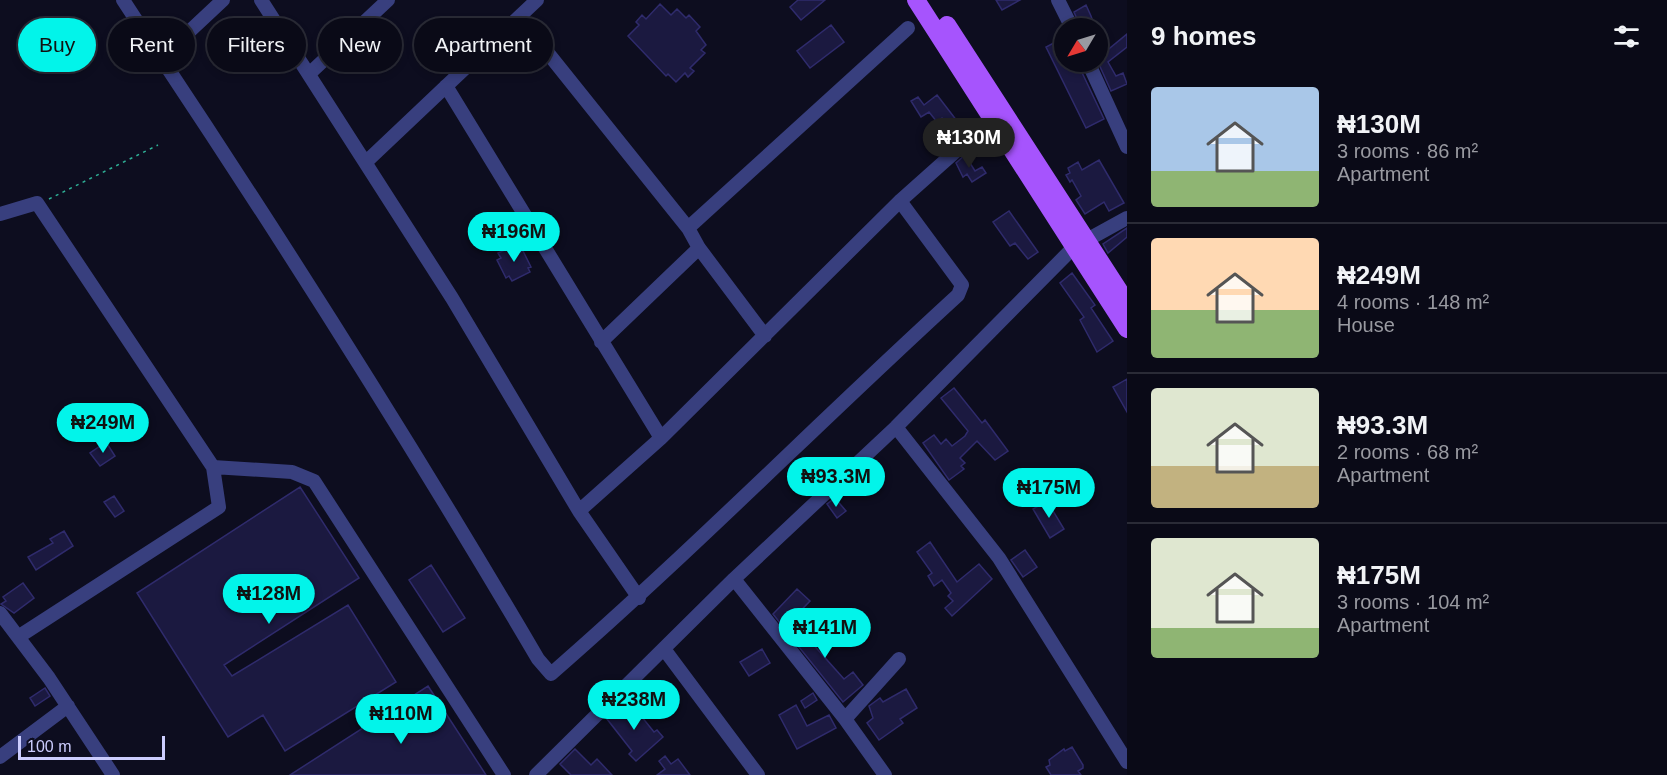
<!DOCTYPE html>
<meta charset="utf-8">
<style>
:root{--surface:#0a0a17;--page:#181824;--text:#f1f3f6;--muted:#999aa1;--line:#2a2b36;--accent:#02f4ea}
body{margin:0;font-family:Helvetica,sans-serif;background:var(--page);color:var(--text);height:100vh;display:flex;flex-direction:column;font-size:22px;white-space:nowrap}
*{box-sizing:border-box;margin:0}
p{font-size:20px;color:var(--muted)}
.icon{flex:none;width:33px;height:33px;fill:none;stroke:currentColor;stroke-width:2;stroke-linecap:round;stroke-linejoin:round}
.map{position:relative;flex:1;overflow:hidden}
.details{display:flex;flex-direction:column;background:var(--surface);width:540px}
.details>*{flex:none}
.banner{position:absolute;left:18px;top:18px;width:570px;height:54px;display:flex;gap:12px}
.needle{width:39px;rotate:232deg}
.fabs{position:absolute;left:1054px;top:18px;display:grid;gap:12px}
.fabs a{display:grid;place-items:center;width:54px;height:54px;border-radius:50%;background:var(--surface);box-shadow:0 3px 9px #0003,0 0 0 2px var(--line);font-size:30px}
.scale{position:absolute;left:18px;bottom:15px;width:147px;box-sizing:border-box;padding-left:6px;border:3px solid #cccdfe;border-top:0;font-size:16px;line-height:21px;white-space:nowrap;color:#cccdfe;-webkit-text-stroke:4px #0d0d1f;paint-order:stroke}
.price{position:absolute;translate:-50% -51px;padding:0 14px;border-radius:21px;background:var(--accent);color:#111;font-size:20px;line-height:39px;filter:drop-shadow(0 2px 3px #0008)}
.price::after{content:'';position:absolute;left:50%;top:36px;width:18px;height:14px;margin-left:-9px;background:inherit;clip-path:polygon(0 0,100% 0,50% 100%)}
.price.active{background:#222;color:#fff}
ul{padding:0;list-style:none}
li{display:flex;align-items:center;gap:18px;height:150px;padding:0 24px}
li+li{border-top:2px solid var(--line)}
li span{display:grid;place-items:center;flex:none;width:168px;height:120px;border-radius:6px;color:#555}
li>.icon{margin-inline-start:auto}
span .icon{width:72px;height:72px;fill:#fffc;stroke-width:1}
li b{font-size:26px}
h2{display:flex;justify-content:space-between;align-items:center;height:72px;padding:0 24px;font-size:26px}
.tag{padding:0 21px;border-radius:27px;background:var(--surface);box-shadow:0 3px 9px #0003,0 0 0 2px var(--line);font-size:21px;line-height:54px}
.tag.active{background:var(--accent);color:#111}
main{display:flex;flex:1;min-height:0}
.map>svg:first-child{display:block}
.building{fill:#1b1940;stroke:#2f2b6c;stroke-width:1.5}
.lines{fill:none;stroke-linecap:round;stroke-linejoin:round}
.path{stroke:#2eb096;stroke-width:1.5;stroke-dasharray:3 4.5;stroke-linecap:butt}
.minor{stroke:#383f7e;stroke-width:14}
.major{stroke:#a654fd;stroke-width:18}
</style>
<main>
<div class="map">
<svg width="1127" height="775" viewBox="0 0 1127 775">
<rect width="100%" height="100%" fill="#0d0d1f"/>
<path class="building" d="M798 0H825L801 20 790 7Z
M996 0H1020L1002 10Z
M660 4 671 15 677 9 686 18 689 15 700 27 696 31 706 45 701 50 705 53 690 68 694 71 688 77 685 73 676 82 668 74 666 76 628 36 639 25 636 22 642 15 646 19Z
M1086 5 1091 16 1095 28H1081L1074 12Z
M831 25 844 42 810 68 797 51Z
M1127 34V47L1108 62 1116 76 1123 73 1127 84 1111 91 1098 62V36L1105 52Z
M1065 37V62H1077L1104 119 1086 128 1046 47Z
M937 95 964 130 955 135 942 118 937 122 929 112 921 117 911 101 918 97 924 105Z
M965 155 975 171 982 167 986 173 972 182 967 174 963 177 956 163Z
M1099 160 1124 203 1109 211 1104 202 1085 214 1076 200 1081 196 1072 180 1070 182 1066 175 1070 173 1068 168 1078 162 1082 170Z
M1009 211 1038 252 1028 259 1015 243 1010 246 993 222Z
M1127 228V237L1108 253 1103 244Z
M511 247 512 250 517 247 520 252 523 251 531 267 528 268 530 272 512 281 509 276 506 278 497 260 501 258 498 253Z
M1072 273 1095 305 1091 308 1113 341 1097 352 1080 320 1084 317 1060 283Z
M1127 379V412L1113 387Z
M954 388 982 423 985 420 1008 451 995 460 977 441 960 458 965 463 961 466 964 469 949 480 923 443 934 435 941 444 946 439 952 446 965 436 968 431 941 398Z
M106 442 115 456 100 466 90 453Z
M300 487 359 578 224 665 232 676 348 605 396 682 285 751 263 715 228 737 137 593Z
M114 496 124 511 115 517 104 502Z
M835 498 846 511 837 518 827 504Z
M1047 501 1064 529 1050 538 1033 509Z
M64 531 73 546 36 570 28 557 53 543 50 539Z
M930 542 957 582 979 564 992 579 952 616 945 608 953 601 948 596 951 593 942 580 934 586 928 576 932 573 917 552Z
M1025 550 1037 567 1023 577 1011 560Z
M431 565 465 618 443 632 409 580Z
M23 583 34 598 14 613 1 604 6 601 3 597Z
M797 589 810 601 784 628 773 614Z
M820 613 830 626 811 642 844 679 853 672 863 685 843 702 791 637Z
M762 649 770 663 749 676 740 662Z
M428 686 486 775H290Z
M45 688 50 696 35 706 30 698Z
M906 689 917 708 900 719 903 723 879 740 867 723 873 718 869 706 880 698 883 702Z
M813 693 817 700 805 708 801 701Z
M629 701 654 732 657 730 663 737 636 761 629 754 632 751 607 719Z
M796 705 807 726 829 715 836 728 797 749 779 715Z
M1072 747 1083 765V768L1078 771 1081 775H1051L1046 767 1050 765 1049 760 1064 749 1065 751Z
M575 749 591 765 597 759 612 775H571L560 764Z
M665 756 671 764 678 759 690 775H657L665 769 659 761Z"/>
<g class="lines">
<path class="path" d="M49 199 158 145"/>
<path class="minor" d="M123 0 161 58 223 0
M1058 0 1072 28
M519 17 688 228 699 248 601 342
M161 58C292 255 418 455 538 659L551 674C691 552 821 420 958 295L962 285 900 201 661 438 579 511 452 298 261 0
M1088 62 1127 147
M309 74 388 0
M446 86 661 438
M366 162 537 0
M900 201 974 135
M0 214 37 203 213 467
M688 228 908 28
M1087 240 1127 218
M699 248 765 336
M896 427 999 558 1127 762
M579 511 639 598
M734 579 845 719 885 775
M0 613 49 678 113 775
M18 637 219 507 213 467 292 472 314 481 504 775
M664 649 758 775
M845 719 899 659
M0 757 68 706
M536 775 734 579 896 427 1075 246"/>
<path class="major" d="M916 0 1127 329
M947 25 1127 303"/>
</g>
</svg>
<div class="fabs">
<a><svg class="needle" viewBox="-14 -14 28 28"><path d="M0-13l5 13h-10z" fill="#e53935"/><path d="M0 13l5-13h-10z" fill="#999aa1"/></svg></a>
</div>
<div class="scale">100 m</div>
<b class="price active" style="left:969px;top:169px">₦130M</b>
<b class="price" style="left:514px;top:263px">₦196M</b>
<b class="price" style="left:103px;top:454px">₦249M</b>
<b class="price" style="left:836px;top:508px">₦93.3M</b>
<b class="price" style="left:1049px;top:519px">₦175M</b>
<b class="price" style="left:269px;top:625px">₦128M</b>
<b class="price" style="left:825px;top:659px">₦141M</b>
<b class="price" style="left:634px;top:731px">₦238M</b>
<b class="price" style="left:401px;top:745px">₦110M</b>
<div class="banner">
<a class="tag active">Buy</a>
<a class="tag">Rent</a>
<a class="tag">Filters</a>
<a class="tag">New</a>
<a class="tag">Apartment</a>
</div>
</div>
<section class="details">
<h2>9 homes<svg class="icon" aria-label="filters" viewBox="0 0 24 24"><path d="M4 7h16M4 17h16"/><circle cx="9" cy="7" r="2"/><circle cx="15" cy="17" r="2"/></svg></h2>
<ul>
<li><span style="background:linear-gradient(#a9c7e8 70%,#8fb573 0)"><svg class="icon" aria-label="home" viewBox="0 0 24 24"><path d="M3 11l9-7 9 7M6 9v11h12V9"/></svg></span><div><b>₦130M</b><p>3 rooms · 86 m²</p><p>Apartment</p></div></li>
<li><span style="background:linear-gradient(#ffd9b3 60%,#8fb573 0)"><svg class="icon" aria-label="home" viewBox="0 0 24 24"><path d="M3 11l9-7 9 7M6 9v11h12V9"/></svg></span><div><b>₦249M</b><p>4 rooms · 148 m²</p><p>House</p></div></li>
<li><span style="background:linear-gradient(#dfe7d0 65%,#c2b280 0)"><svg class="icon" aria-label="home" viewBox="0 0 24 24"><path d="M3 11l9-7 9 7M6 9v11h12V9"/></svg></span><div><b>₦93.3M</b><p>2 rooms · 68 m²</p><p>Apartment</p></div></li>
<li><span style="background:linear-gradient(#dfe7d0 75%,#8fb573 0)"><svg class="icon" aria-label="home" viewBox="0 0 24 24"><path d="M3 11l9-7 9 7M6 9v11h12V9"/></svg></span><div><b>₦175M</b><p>3 rooms · 104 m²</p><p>Apartment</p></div></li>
</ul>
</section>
</main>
